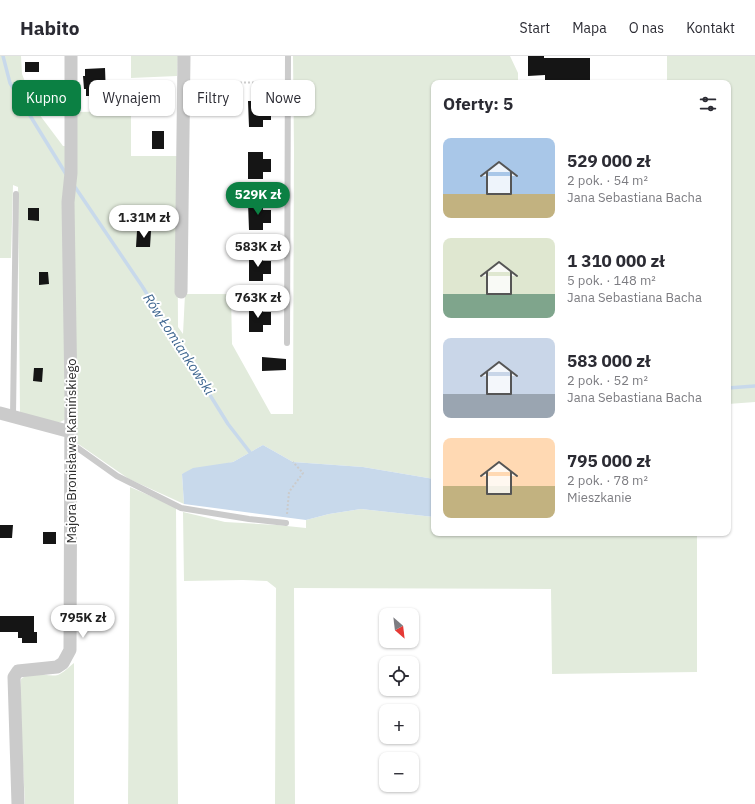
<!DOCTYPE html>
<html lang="pl">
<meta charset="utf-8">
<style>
:root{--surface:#fff;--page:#f2f2f3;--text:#2b2b33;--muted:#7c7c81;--line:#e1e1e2;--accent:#0b8043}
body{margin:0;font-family:"IBM Plex Sans",sans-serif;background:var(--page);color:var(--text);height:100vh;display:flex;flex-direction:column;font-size:15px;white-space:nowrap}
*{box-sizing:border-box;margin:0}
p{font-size:13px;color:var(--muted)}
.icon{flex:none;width:22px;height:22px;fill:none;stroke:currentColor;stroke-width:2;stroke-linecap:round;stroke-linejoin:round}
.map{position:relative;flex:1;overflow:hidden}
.drawer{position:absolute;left:431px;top:24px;width:300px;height:456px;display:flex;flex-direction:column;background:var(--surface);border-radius:8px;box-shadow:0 1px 3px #0004}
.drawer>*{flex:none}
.top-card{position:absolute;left:12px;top:24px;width:359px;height:36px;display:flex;gap:8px}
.needle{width:26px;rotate:152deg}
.tools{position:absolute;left:379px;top:552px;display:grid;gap:8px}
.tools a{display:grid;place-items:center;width:40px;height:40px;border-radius:8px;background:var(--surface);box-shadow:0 1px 3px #0004;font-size:20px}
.price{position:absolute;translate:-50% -34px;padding:0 9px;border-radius:14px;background:#fff;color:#222;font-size:13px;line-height:26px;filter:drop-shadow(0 1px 2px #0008)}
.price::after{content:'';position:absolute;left:50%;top:24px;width:12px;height:9px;margin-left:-6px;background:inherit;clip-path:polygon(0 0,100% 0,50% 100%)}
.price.current{background:var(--accent);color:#fff}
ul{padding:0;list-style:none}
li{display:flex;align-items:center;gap:12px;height:100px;padding:0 12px}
li span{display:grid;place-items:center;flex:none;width:112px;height:80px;border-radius:8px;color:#555}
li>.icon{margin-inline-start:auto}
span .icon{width:48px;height:48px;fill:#fffc;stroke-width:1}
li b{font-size:17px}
h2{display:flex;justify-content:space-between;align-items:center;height:48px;padding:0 12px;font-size:17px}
.pill{padding:0 14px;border-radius:8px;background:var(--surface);box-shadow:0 1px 3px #0004;font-size:14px;line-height:36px}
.pill.current{background:var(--accent);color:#fff}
header{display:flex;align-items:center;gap:24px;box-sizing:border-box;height:56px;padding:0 20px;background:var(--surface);border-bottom:1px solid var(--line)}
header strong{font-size:19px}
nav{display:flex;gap:22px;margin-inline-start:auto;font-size:14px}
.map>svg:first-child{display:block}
.green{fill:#e2ebdc}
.water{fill:#c8d9eb}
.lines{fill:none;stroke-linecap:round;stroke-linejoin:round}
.stream{stroke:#c8d9eb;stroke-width:3.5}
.building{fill:#151515}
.path{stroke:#cbcbcb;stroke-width:2;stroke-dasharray:2 2;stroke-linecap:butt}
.service{stroke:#cbcbcb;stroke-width:6}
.minor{stroke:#cbcbcb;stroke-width:13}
.labels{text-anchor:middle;stroke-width:4;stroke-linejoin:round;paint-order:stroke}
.street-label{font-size:13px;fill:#2e2e2e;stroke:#fff}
.water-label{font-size:14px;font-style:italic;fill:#3d658f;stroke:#fff}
</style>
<header>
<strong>Habito</strong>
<nav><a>Start</a><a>Mapa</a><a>O nas</a><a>Kontakt</a></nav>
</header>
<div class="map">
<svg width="755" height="748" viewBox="0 0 755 748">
<rect width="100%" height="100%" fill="#fff"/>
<path class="green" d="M0 0H21L22 18 36 54 63 90H68L66 363 56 368 20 358 18 131 13 129 11 202H0Z
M131 0H178L177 20 131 22Z
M293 0H510L518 17V27H434V423L363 411 293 406 263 389 233 406 182 418 184 448 129 423 74 385V117L76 56 131 55V100H177L178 271 183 278 185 238H231L232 288 271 358H293L294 94Z
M667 0H755V346L728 348V27H667Z
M130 431 176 451 178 748H128Z
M361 453 434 461V477H697V616L552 618 551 533 294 532 295 748H275L276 532 267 525 243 524 184 525 183 456 225 466 277 469 306 472V464L329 458Z
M74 607V748H25L22 690 18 662 21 623C34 612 46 622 58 619 63 617 69 611 74 607Z"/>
<path class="water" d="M263 389 293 406 363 411 434 423V461L361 453 329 458 306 464 184 448 182 418 193 412 233 406Z"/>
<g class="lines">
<path class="stream" d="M3 0 10 27 66 118
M75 131 142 230 228 368 252 399
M728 332 755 330"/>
</g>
<path class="building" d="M528 0H544V2H590V27H545V19L528 20Z
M25 6H39V16H25Z
M105 12 106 40H86V33H84L83 20H85V13Z
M41 26H53V36H41Z
M152 36H164V54H152Z
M248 45H263V52H271V64H263V71H249Z
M152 75H164V93H152Z
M248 96H263V103H271V116H263V123H248Z
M248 147H263V154H271V167H263V174H249Z
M28 152H39V165L28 164Z
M137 175H151L150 191H136Z
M249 198H263V205H271V218H263V225H249Z
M39 216H48L49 228 39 229Z
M263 249V256H271V269H263V276H249V250Z
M262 301 286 303V314L262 315Z
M34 312H43L42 326 33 325Z
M0 469H13L12 482H0Z
M43 476H56V488H43Z
M0 560H34V576H37V587H22V582H18V576H0Z"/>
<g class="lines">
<path class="path" d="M216 27 280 26
M287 458 289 436 303 417 293 406"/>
<path class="service" d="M287 287 288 0
M13 360 16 138
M72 388 117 420 181 452 249 463 286 467"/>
<path class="minor" d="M181 236 184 0
M0 357 71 376
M18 748 14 621 18 615 57 611 63 607 70 594 71 341 68 146 71 117V0"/>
</g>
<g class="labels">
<g class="street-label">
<text transform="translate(71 395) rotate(-90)" y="5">Majora Bronisława Kamińskiego</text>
</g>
<g class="water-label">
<text transform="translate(179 288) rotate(57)" y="5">Rów Łomiankowski</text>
</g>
</g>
</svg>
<div class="tools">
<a><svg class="needle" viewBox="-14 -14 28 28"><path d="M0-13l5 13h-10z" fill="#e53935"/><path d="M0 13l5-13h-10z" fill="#7c7c81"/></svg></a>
<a><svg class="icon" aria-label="locate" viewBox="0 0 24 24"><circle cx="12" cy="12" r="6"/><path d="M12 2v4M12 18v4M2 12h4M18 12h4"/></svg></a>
<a>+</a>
<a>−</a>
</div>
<b class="price current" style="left:258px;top:160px">529K zł</b>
<b class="price" style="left:144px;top:183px">1.31M zł</b>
<b class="price" style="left:258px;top:212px">583K zł</b>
<b class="price" style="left:258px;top:263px">763K zł</b>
<b class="price" style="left:83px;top:583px">795K zł</b>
<div class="top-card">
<a class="pill current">Kupno</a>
<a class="pill">Wynajem</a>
<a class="pill">Filtry</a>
<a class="pill">Nowe</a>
</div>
<section class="drawer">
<h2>Oferty: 5<svg class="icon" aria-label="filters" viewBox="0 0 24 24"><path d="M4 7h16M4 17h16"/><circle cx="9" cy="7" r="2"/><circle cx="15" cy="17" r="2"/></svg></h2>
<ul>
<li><span style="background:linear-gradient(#a9c7e8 70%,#c2b280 0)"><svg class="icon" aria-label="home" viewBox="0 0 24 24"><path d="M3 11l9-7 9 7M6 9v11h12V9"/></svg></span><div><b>529 000 zł</b><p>2 pok. · 54 m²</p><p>Jana Sebastiana Bacha</p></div></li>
<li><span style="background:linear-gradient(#dfe7d0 70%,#7fa58c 0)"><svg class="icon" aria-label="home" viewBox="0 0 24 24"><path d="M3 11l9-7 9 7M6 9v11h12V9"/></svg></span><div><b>1 310 000 zł</b><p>5 pok. · 148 m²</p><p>Jana Sebastiana Bacha</p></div></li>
<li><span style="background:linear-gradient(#c9d6e8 70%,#9aa5b1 0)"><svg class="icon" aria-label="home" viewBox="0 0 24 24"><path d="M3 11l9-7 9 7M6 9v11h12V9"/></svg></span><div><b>583 000 zł</b><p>2 pok. · 52 m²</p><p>Jana Sebastiana Bacha</p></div></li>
<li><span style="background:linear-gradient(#ffd9b3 60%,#c2b280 0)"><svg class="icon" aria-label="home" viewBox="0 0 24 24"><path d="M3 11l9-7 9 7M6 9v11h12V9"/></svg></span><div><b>795 000 zł</b><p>2 pok. · 78 m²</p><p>Mieszkanie</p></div></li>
</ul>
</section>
</div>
